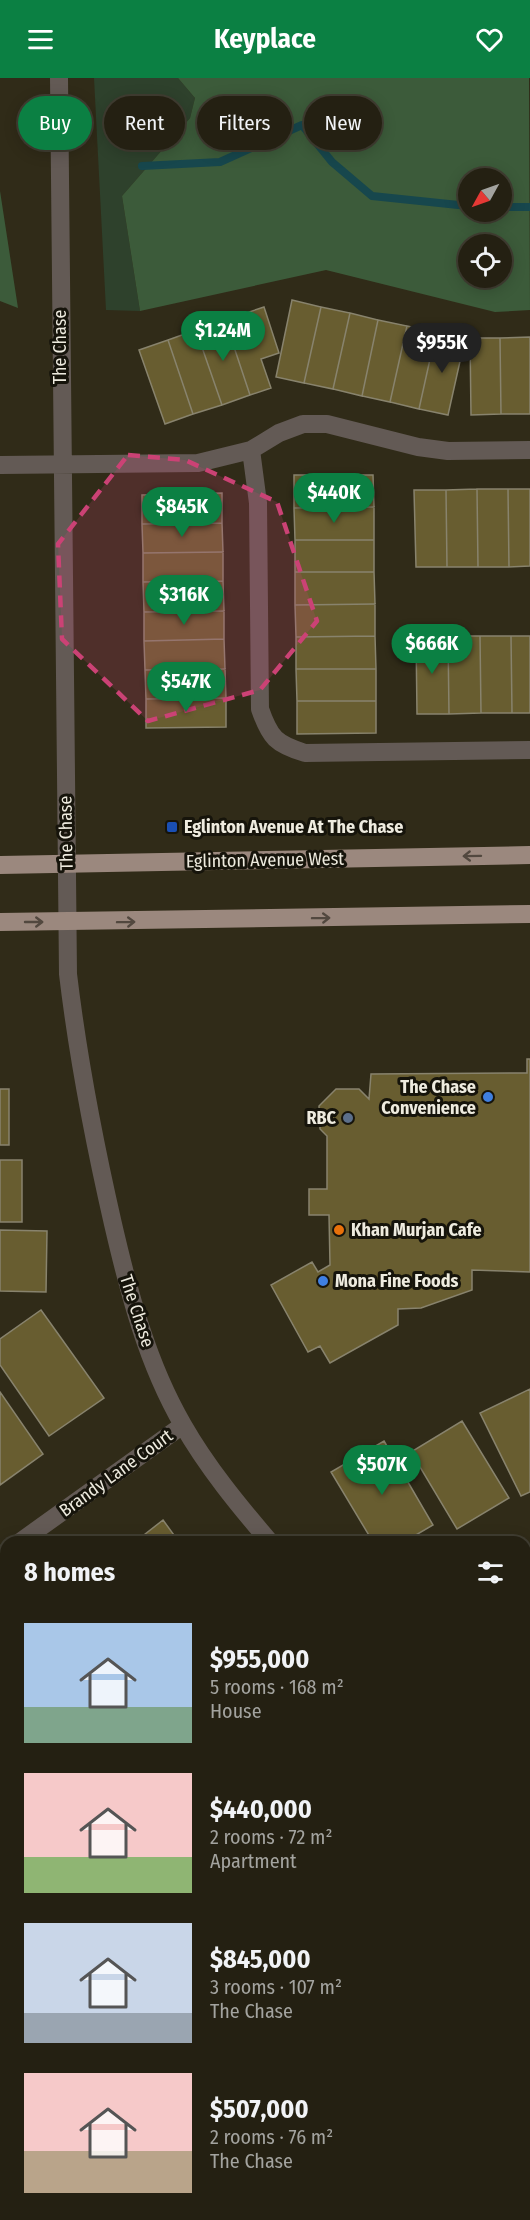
<!DOCTYPE html>
<meta charset="utf-8">
<style>
:root{--surface:#242012;--page:#2c281b;--text:#f1f3f6;--muted:#a3a39f;--line:#413e32;--accent:#0b8043}
body{margin:0;font-family:"Fira Sans Condensed",sans-serif;background:var(--page);color:var(--text);height:100vh;display:flex;flex-direction:column;font-size:22px;white-space:nowrap}
*{box-sizing:border-box;margin:0}
p{font-size:20px;color:var(--muted)}
.icon{flex:none;width:33px;height:33px;fill:none;stroke:currentColor;stroke-width:2;stroke-linecap:round;stroke-linejoin:round}
.map{position:relative;flex:1;overflow:hidden}
.sheet{position:absolute;left:0px;top:1458px;width:531px;height:684px;display:flex;flex-direction:column;background:var(--surface);border-radius:18px 18px 0 0;box-shadow:0 3px 15px #0003,0 0 0 2px var(--line)}
.sheet>*{flex:none}
.top-card{position:absolute;left:18px;top:18px;width:495px;height:54px;display:flex;gap:12px}
.needle{width:39px;rotate:230deg}
.controls{position:absolute;left:458px;top:90px;display:grid;gap:12px}
.controls a{display:grid;place-items:center;width:54px;height:54px;border-radius:50%;background:var(--surface);box-shadow:0 3px 15px #0003,0 0 0 2px var(--line);font-size:30px}
.price{position:absolute;translate:-50% -51px;padding:0 14px;border-radius:21px;background:var(--accent);color:#fff;font-size:20px;line-height:39px;filter:drop-shadow(0 2px 3px #0008)}
.price::after{content:'';position:absolute;left:50%;top:36px;width:18px;height:14px;margin-left:-9px;background:inherit;clip-path:polygon(0 0,100% 0,50% 100%)}
.price.selected{background:#222;color:#fff}
ul{padding:0;list-style:none}
li{display:flex;align-items:center;gap:18px;height:150px;padding:0 24px}
li span{display:grid;place-items:center;flex:none;width:168px;height:120px;border-radius:0px;color:#555}
li>.icon{margin-inline-start:auto}
span .icon{width:72px;height:72px;fill:#fffc;stroke-width:1}
li b{font-size:26px}
h2{display:flex;justify-content:space-between;align-items:center;height:72px;padding:0 24px;font-size:26px}
.chip{padding:0 21px;border-radius:27px;background:var(--surface);box-shadow:0 3px 15px #0003,0 0 0 2px var(--line);font-size:21px;line-height:54px}
.chip.selected{background:var(--accent);color:#fff}
header{display:flex;justify-content:space-between;align-items:center;height:78px;padding:0 24px;background:var(--accent);color:#fff;font-size:27px;font-weight:700}
.map>svg:first-child{display:block}
.green{fill:#2e412c}
.forest{fill:#3c5b3a;fill-rule:evenodd}
.lines{fill:none;stroke-linecap:round;stroke-linejoin:round}
.stream{stroke:#17474d;stroke-width:8}
.building{fill:#685d30;stroke:#88836d;stroke-width:1.5}
.minor{stroke:#635a55;stroke-width:18}
.major{stroke:#9b887e;stroke-width:18}
.oneway{stroke:#52483f}
.marked{fill:#cb4275;fill-opacity:0.2;stroke:#cb4275;stroke-width:4.5;stroke-dasharray:12 8;stroke-linejoin:round}
.transit-dot{fill:#1a4fb4;stroke:#16140b;stroke-width:2}
.shop-dot{fill:#3f7fe0;stroke:#16140b;stroke-width:2}
.service-dot{fill:#5c6f8a;stroke:#16140b;stroke-width:2}
.food-dot{fill:#e8710a;stroke:#16140b;stroke-width:2}
.labels{text-anchor:middle;stroke-width:6;stroke-linejoin:round;paint-order:stroke}
.street-label{font-size:18px;fill:#eeebdf;stroke:#16140b}
.poi-label{font-size:18px;font-weight:bold;fill:#eeebdf;stroke:#16140b;text-anchor:start}
</style>
<header><svg class="icon" aria-label="menu" viewBox="0 0 24 24"><path d="M4 6h16M4 12h16M4 18h16"/></svg>Keyplace<svg class="icon" aria-label="heart" viewBox="0 0 24 24"><path d="M12 20l-8-8c-3-5 5-10 8-4 3-6 11-1 8 4z"/></svg></header>
<div class="map">
<svg width="530" height="2142" viewBox="0 0 530 2142">
<rect width="100%" height="100%" fill="#302b18"/>
<path class="green" d="M94 0H178L195 20 190 40 122 118 140 233 106 232Z"/>
<path class="forest" d="M178 0H529L530 232 495 234 326 192 140 233 122 118 190 40 195 20ZM468 100H501V134H468ZM468 166H501V200H468Z
M0 113 18 230 0 223Z"/>
<g class="lines">
<path class="stream" d="M142 88 220 84 302 47 332 84 372 118 468 128
M501 129H530"/>
</g>
<path class="building" d="M292 222 321 229 304 305 276 299Z
M264 229 279 275 261 281 271 310 250 317 225 242Z
M321 229 350 235 333 311 304 305Z
M350 235 378 242 362 318 333 311Z
M225 242 250 317 222 327 196 252Z
M378 242 407 248 390 324 362 318Z
M407 248 436 254 419 331 390 324Z
M196 252 222 327 193 336 168 262Z
M436 254 465 261 448 337 419 331Z
M530 259V336H501L500 260Z
M470 260H500L501 336 471 337Z
M168 262 193 336 165 346 139 272Z
M294 397H373L374 429 294 430Z
M477 411H508L509 489H478Z
M477 411 478 489H447L446 412Z
M508 411H530V488L509 489Z
M414 412H446L447 489H416Z
M222 415V445L142 446V417Z
M374 429V462H295L294 430Z
M222 445 223 474 143 475 142 446Z
M295 462H374V494H295Z
M223 474V503L143 504V475Z
M295 494H374L375 526 295 527Z
M223 503 224 533 144 534 143 504Z
M375 526V558L296 559 295 527Z
M224 533V561L144 563V534Z
M375 558 376 591H296V559Z
M416 558H448L449 636H417Z
M448 558H480L481 635 449 636Z
M480 558H511L512 635H481Z
M511 558H530V635H512Z
M224 561 225 591 145 592 144 563Z
M225 591 226 620 146 621 145 592Z
M296 591H376V623H297Z
M226 620V649L146 650V621Z
M297 623H376V655L297 656Z
M527 981H530V1194L472 1192V1212L421 1230 398 1231V1247L330 1285 320 1268 308 1274 271 1207 312 1184 318 1194 330 1187 329 1137H309V1111H327V1058L320 1051 319 1028 336 1011H359L369 1021 371 996 527 995Z
M0 1011H9V1067H0Z
M0 1082H22V1144H0Z
M0 1152 47 1153 46 1214 0 1213Z
M41 1232 104 1320 49 1358 0 1287V1261Z
M530 1311V1414L521 1418 480 1335Z
M0 1314 43 1376 0 1407Z
M462 1343 509 1420 457 1451 411 1374Z
M384 1363 433 1447 404 1464H373L331 1394Z
M163 1442 179 1464H135Z
M6 1552V1578L0 1570V1556Z
M0 1606 6 1617V1700L0 1704Z
M525 1613 530 1619V1697L525 1701Z
M530 1823V1916L525 1911V1829Z
M525 1947H530V2021L525 2020Z
M0 2007H6V2081L0 2082Z
M525 2031H530V2104L525 2103Z
M530 2118V2142H474L473 2136H525V2119Z
M8 2136H116V2142H8Z
M273 2136H356L357 2142H273Z"/>
<g class="lines">
<path class="minor" d="M59 0 68 896C78 980 94 1063 113 1146 129 1215 147 1285 183 1347 207 1389 239 1428 270 1464
M251 372 258 425 260 631C270 660 276 666 305 675L530 672
M0 387 198 385 251 372 279 355 303 346H327L418 369 448 373 530 372
M20 1464 183 1347
M0 1479 6 1474
M525 1498 530 1496
M190 2136V2142"/>
<path class="major" d="M0 787 530 777
M0 844 530 836"/>
</g>
<defs><path id="oneway-shaft" d="M-6 0H5M1.5-3L5.5 0L1.5 3" fill="none" stroke-width="1.6" stroke-linecap="round" stroke-linejoin="round" transform="scale(1.5)"/></defs>
<g class="oneway">
<use href="#oneway-shaft" transform="translate(472 778) rotate(179)"/>
<use href="#oneway-shaft" transform="translate(321 840) rotate(-1)"/>
<use href="#oneway-shaft" transform="translate(34 844)"/>
<use href="#oneway-shaft" transform="translate(126 844) rotate(-1)"/>
</g>
<path class="marked" d="M128 377 185 382 277 424 317 543 260 612 148 643 62 561 58 466Z"/>
<rect class="transit-dot" x="166" y="743" width="12" height="12" rx="3"/>
<g class="shop-dot">
<circle cx="488" cy="1019" r="6"/>
<circle cx="323" cy="1203" r="6"/>
</g>
<circle class="service-dot" cx="348" cy="1040" r="6"/>
<circle class="food-dot" cx="339" cy="1152" r="6"/>
<g class="labels">
<g class="street-label">
<text transform="translate(60 269) rotate(-90)" y="6">The Chase</text>
<text transform="translate(66 755) rotate(-91)" y="6">The Chase</text>
<text transform="translate(265 782) rotate(-1)" y="6">Eglinton Avenue West</text>
<text transform="translate(137 1233) rotate(72)" y="6">The Chase</text>
<text transform="translate(116 1395) rotate(-36)" y="6">Brandy Lane Court</text>
</g>
<g class="poi-label">
<text x="184" y="755">Eglinton Avenue At The Chase</text>
<text x="476" y="1015" text-anchor="end">The Chase<tspan x="476" dy="21">Convenience</tspan></text>
<text x="336" y="1046" text-anchor="end">RBC</text>
<text x="351" y="1158">Khan Murjan Cafe</text>
<text x="335" y="1209">Mona Fine Foods</text>
</g>
</g>
</svg>
<div class="controls">
<a><svg class="needle" viewBox="-14 -14 28 28"><path d="M0-13l5 13h-10z" fill="#e53935"/><path d="M0 13l5-13h-10z" fill="#a3a39f"/></svg></a>
<a><svg class="icon" aria-label="locate" viewBox="0 0 24 24"><circle cx="12" cy="12" r="6"/><path d="M12 2v4M12 18v4M2 12h4M18 12h4"/></svg></a>
</div>
<b class="price" style="left:223px;top:284px">$1.24M</b>
<b class="price selected" style="left:442px;top:296px">$955K</b>
<b class="price" style="left:334px;top:446px">$440K</b>
<b class="price" style="left:182px;top:460px">$845K</b>
<b class="price" style="left:184px;top:548px">$316K</b>
<b class="price" style="left:432px;top:597px">$666K</b>
<b class="price" style="left:186px;top:635px">$547K</b>
<b class="price" style="left:382px;top:1418px">$507K</b>
<div class="top-card">
<a class="chip selected">Buy</a>
<a class="chip">Rent</a>
<a class="chip">Filters</a>
<a class="chip">New</a>
</div>
<section class="sheet">
<h2>8 homes<svg class="icon" aria-label="filters" viewBox="0 0 24 24"><path d="M4 7h16M4 17h16"/><circle cx="9" cy="7" r="2"/><circle cx="15" cy="17" r="2"/></svg></h2>
<ul>
<li><span style="background:linear-gradient(#a9c7e8 70%,#7fa58c 0)"><svg class="icon" aria-label="home" viewBox="0 0 24 24"><path d="M3 11l9-7 9 7M6 9v11h12V9"/></svg></span><div><b>$955,000</b><p>5 rooms · 168 m²</p><p>House</p></div></li>
<li><span style="background:linear-gradient(#f6c9c9 70%,#8fb573 0)"><svg class="icon" aria-label="home" viewBox="0 0 24 24"><path d="M3 11l9-7 9 7M6 9v11h12V9"/></svg></span><div><b>$440,000</b><p>2 rooms · 72 m²</p><p>Apartment</p></div></li>
<li><span style="background:linear-gradient(#c9d6e8 75%,#9aa5b1 0)"><svg class="icon" aria-label="home" viewBox="0 0 24 24"><path d="M3 11l9-7 9 7M6 9v11h12V9"/></svg></span><div><b>$845,000</b><p>3 rooms · 107 m²</p><p>The Chase</p></div></li>
<li><span style="background:linear-gradient(#f6c9c9 65%,#b9a48a 0)"><svg class="icon" aria-label="home" viewBox="0 0 24 24"><path d="M3 11l9-7 9 7M6 9v11h12V9"/></svg></span><div><b>$507,000</b><p>2 rooms · 76 m²</p><p>The Chase</p></div></li>
</ul>
</section>
</div>
